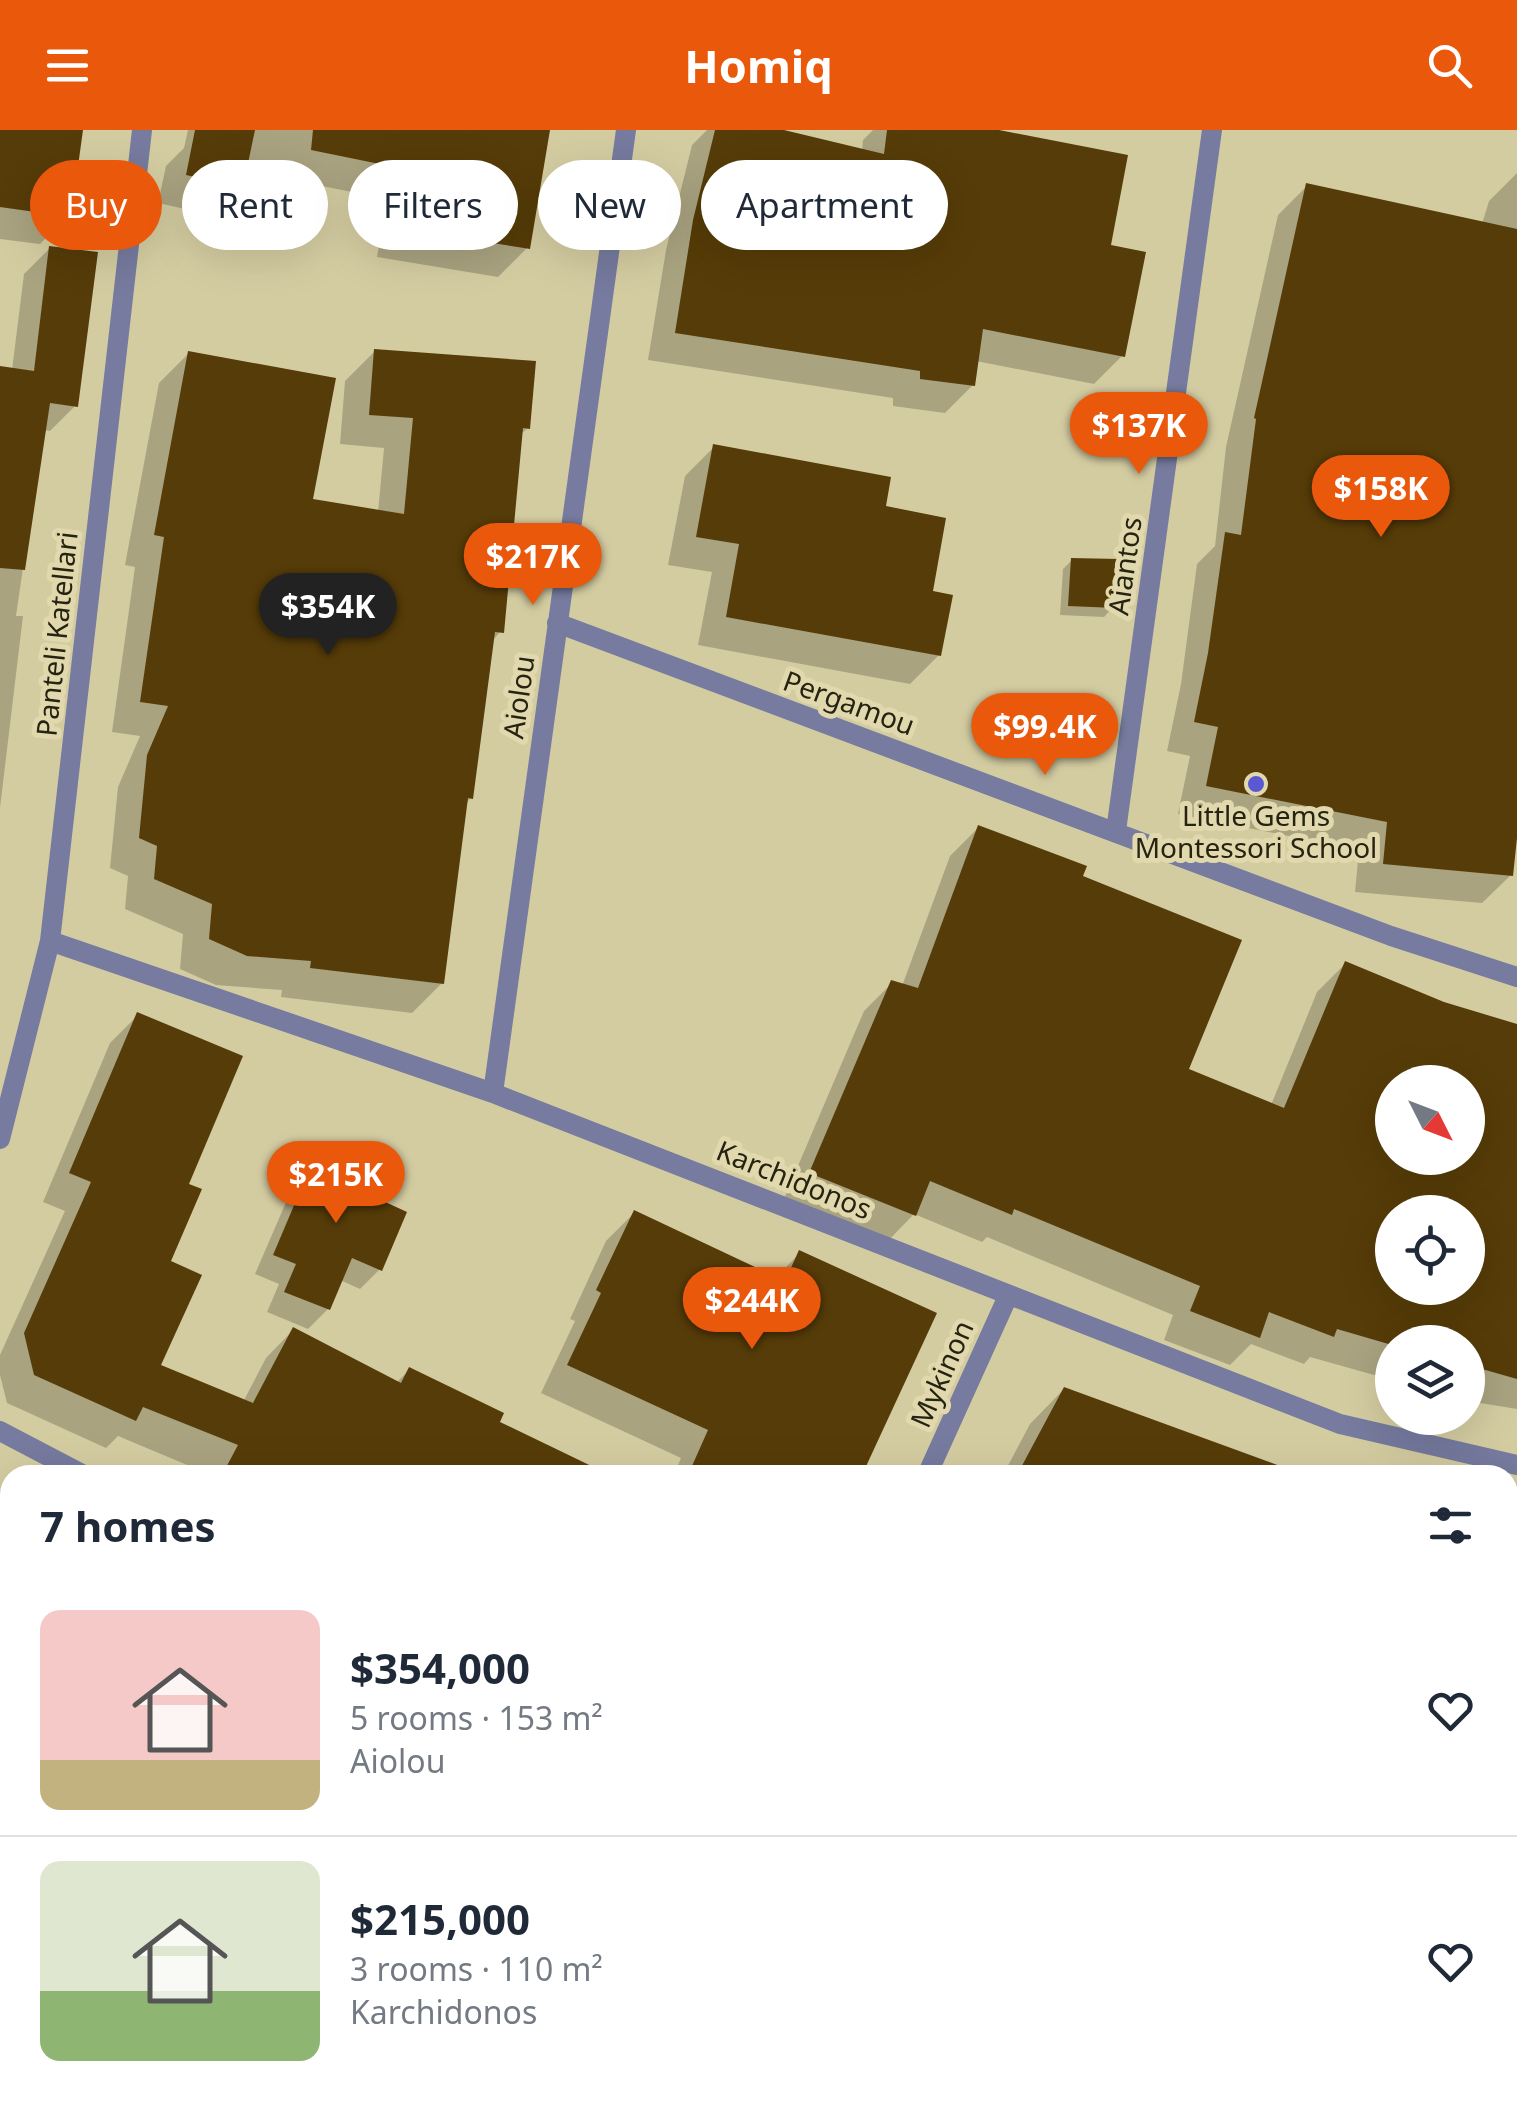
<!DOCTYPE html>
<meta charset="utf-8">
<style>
:root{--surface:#fff;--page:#f6f6f7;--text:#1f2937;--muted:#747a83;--line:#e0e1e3;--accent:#ea580c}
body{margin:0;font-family:"Noto Sans",sans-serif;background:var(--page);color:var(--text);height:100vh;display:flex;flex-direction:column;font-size:38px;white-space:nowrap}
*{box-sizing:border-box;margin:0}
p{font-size:32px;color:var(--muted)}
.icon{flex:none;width:55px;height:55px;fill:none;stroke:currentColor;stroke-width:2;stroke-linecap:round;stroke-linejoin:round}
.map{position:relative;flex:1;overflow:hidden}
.drawer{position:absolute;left:0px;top:1335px;width:1518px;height:640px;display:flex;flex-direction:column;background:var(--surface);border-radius:30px 30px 0 0;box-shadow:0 10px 40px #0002}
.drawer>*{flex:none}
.guide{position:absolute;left:30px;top:30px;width:1000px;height:90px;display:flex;gap:20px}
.needle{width:65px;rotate:132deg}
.fabs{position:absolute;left:1375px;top:935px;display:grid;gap:20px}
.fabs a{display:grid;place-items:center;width:110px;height:110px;border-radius:50%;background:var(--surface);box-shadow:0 10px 40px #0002;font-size:50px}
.price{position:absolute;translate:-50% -85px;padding:0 22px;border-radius:35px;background:var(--accent);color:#fff;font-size:32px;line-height:65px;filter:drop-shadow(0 2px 5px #0008)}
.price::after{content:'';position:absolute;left:50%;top:60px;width:30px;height:22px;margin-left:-15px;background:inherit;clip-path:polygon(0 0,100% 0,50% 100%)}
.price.active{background:#222;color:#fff}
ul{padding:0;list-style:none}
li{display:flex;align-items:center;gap:30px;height:250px;padding:0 40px}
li+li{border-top:2px solid var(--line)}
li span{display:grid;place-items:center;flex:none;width:280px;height:200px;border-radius:20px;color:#555}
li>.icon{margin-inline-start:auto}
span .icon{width:120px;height:120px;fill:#fffc;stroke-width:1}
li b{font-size:42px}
h2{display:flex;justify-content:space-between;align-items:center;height:120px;padding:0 40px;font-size:42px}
.tag{padding:0 35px;border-radius:45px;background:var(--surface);box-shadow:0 10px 40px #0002;font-size:35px;line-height:90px}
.tag.active{background:var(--accent);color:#fff}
header{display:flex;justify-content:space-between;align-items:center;height:130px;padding:0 40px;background:var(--accent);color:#fff;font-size:45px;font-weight:700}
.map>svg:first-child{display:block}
.shadow{fill:#0003;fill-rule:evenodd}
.building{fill:#563c08;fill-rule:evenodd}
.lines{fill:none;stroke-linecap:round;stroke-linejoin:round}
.minor{stroke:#767b9f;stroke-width:20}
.poi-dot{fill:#5a59d1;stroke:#e1d9ad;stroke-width:4}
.labels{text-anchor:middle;stroke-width:10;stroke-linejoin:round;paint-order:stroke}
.street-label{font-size:28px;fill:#262312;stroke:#e1d9ad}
.poi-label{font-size:28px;fill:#262312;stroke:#e1d9ad}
</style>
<header><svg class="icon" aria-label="menu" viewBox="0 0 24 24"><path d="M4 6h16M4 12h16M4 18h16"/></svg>Homiq<svg class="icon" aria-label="search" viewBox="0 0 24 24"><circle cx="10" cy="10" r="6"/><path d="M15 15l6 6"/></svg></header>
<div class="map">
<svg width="1517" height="1975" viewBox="0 0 1517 1975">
<rect width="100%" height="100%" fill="#d4cca1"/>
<path class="shadow" d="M0 0H80L68 86 40 114 0 109Z
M188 0H547L527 118 498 147 377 127 387 69 277 47 255 69 232 64 212 85 158 73 166 36 184 18Z
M707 0H773L862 21 863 10 873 0H986L1108 117 1122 226 1094 254 976 231 973 255 945 283 893 276V268L648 230 666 120 692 15Z
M1517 43V683L1511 745 1482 773 1355 762 1359 720 1178 684 1190 626 1167 621 1181 554 1197 434 1215 416 1226 317 1278 85 1307 56 1482 94 1489 71Z
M50 118 76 275 50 301 43 300 16 486H23L0 678V239L12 240 24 144Z
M375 221 528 298 520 305 501 501 492 511 471 668 465 674 442 853 412 883 281 867 282 860 216 855 180 839 183 804 125 779 128 746 110 738 118 657 140 606 112 602 135 437 125 435 159 253 189 223 311 372 378 382 384 318 340 314 345 251Z
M714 317 930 463 939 525 910 554 698 515 712 442 668 435 685 346Z
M1072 430 1113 477 1104 487 1060 485 1063 439Z
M978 698 1080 747 1186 941 1271 975 1317 862 1345 834 1443 874 1517 897V1279L1468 1271V1212H1392V1250L1310 1227 1304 1234 1251 1214 1230 1235 1164 1210 1173 1185 987 1107 982 1112 914 1084 886 1113 783 1071 864 881 892 853 902 856 950 726ZM1392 952H1468V1028H1392ZM1392 1082H1468V1158H1392Z
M138 885 186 1055 167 1132 158 1236 243 1272 266 1228 293 1200 396 1253 409 1240 503 1345H211L118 1306 106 1318 7 1273 0 1245V1225L65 1081 43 1072 110 913Z
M325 1017 367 1067 380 1139 360 1159 340 1150 328 1179 308 1199 267 1182 279 1154 255 1144 293 1056 306 1037Z
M634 1083 774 1149 800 1123 859 1345H674L681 1328 541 1263 575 1191 570 1189 606 1111Z
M1064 1259 1285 1345H1003L1030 1294Z
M1517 1385V1699L1508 1692V1394Z
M0 1564 10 1570V1740L0 1734Z
M1508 1813 1517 1822V1975H1458L1447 1965H1508Z
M0 1827 10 1832V1965H28L22 1975H0Z
M106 1965H162L174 1975H97Z
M349 1965H613L604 1975H362Z
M899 1965H931L943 1975H889Z
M1250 1965H1408L1399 1975H1241Z"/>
<path class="building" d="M0 0H83L71 87 0 77Z
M195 0H255L243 57 186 45Z
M313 0H550L530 119 405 99 414 41 311 20Z
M715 0H784L884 24 887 0H999L1128 25 1111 115 1146 122 1125 227 983 199 975 256 920 249V241L675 203 693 90Z
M1306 53 1517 99V708L1513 746 1383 734 1387 692 1206 656 1218 597 1194 592 1208 523 1225 402 1241 405 1256 289 1254 288Z
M49 116 98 122 78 277 50 273 25 440 0 438V236L34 241Z
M374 219 536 231 530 299 523 298 504 503 495 502 473 669 468 668 444 854 310 838 311 831 247 826 209 809 212 774 154 749 157 716 139 708 147 625 168 576 140 572 164 407 154 405 188 221 336 248 313 369 404 384 413 288 369 285Z
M713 314 891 347 886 376 946 388 933 461 953 465 941 526 726 487 739 414 696 407Z
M1071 428 1119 429 1116 478 1068 476Z
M978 695 1087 736 1083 746 1242 810 1189 939 1284 978 1345 831 1444 872 1517 894V1249L1468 1235V1212L1392 1215 1337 1199 1334 1207 1269 1182 1260 1208 1190 1181 1200 1156 1014 1079 1012 1085 930 1051 916 1086 809 1043 891 850 918 858ZM1392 952H1468V1028H1392ZM1392 1082H1468V1158H1392Z
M137 882 243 926 189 1054 202 1059 171 1131 202 1145 161 1235 253 1273 293 1197 401 1253 409 1237 504 1283 500 1292 610 1345H222L238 1315 143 1277 136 1291 34 1245 24 1203 91 1052 69 1043Z
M325 1014 382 1038 370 1065 407 1082 382 1141 352 1128 330 1180 284 1162 296 1134 273 1125 312 1033 316 1035Z
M634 1080 785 1151 799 1120 937 1183 862 1345H688L708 1300 567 1235 601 1163 596 1160Z
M1064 1257 1291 1340 1290 1345H1017Z"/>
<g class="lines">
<path class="minor" d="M557 493 1391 806 1517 847
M1116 701 1212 0
M50 811 493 963 1340 1294 1517 1335
M493 963 626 0
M0 1009 50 811 142 0
M0 1301 84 1345
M927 1345 1008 1166
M1508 1732 1517 1741
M0 1784 10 1790
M274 1965 287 1975
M1041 1965 1054 1975
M1144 1975 1149 1965"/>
</g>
<circle class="poi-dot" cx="1256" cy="654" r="10"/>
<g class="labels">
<g class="street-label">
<text transform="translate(1125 436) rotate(-82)" y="10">Aiantos</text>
<text transform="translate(57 504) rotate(-84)" y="10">Panteli Katellari</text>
<text transform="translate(519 567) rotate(-82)" y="10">Aiolou</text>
<text transform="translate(849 573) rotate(20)" y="10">Pergamou</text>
<text transform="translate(794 1050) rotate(22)" y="10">Karchidonos</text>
<text transform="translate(942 1244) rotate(-66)" y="10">Mykinon</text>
</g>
<g class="poi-label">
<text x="1256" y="696">Little Gems<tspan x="1256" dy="32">Montessori School</tspan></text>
</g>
</g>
</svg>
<div class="fabs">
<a><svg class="needle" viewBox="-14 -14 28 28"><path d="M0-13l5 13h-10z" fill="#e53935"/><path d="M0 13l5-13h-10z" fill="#747a83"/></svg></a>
<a><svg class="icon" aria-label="locate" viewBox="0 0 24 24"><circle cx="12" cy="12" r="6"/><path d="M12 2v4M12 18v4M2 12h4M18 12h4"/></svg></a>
<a><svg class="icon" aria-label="layers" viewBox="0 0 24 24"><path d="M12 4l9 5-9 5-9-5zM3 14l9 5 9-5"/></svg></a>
</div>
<b class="price" style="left:1139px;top:347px">$137K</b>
<b class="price" style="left:1381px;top:410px">$158K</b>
<b class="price" style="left:533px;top:478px">$217K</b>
<b class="price active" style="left:328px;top:528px">$354K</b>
<b class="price" style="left:1045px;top:648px">$99.4K</b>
<b class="price" style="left:336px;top:1096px">$215K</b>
<b class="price" style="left:752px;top:1222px">$244K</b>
<div class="guide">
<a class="tag active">Buy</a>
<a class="tag">Rent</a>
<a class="tag">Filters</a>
<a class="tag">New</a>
<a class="tag">Apartment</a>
</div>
<section class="drawer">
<h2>7 homes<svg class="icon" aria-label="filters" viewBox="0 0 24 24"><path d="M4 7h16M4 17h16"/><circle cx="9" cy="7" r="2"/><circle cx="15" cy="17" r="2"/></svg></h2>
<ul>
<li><span style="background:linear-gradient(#f6c9c9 75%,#c2b280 0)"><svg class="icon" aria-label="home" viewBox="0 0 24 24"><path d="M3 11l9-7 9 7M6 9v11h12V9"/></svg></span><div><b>$354,000</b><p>5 rooms · 153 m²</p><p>Aiolou</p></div><svg class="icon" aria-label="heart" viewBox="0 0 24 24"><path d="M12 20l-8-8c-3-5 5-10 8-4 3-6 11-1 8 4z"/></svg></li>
<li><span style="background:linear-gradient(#dfe7d0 65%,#8fb573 0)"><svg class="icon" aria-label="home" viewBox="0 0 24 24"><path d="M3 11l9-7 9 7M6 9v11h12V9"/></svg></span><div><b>$215,000</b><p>3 rooms · 110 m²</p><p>Karchidonos</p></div><svg class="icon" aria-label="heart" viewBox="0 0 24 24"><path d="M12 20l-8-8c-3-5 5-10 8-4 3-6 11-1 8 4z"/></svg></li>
</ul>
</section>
</div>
